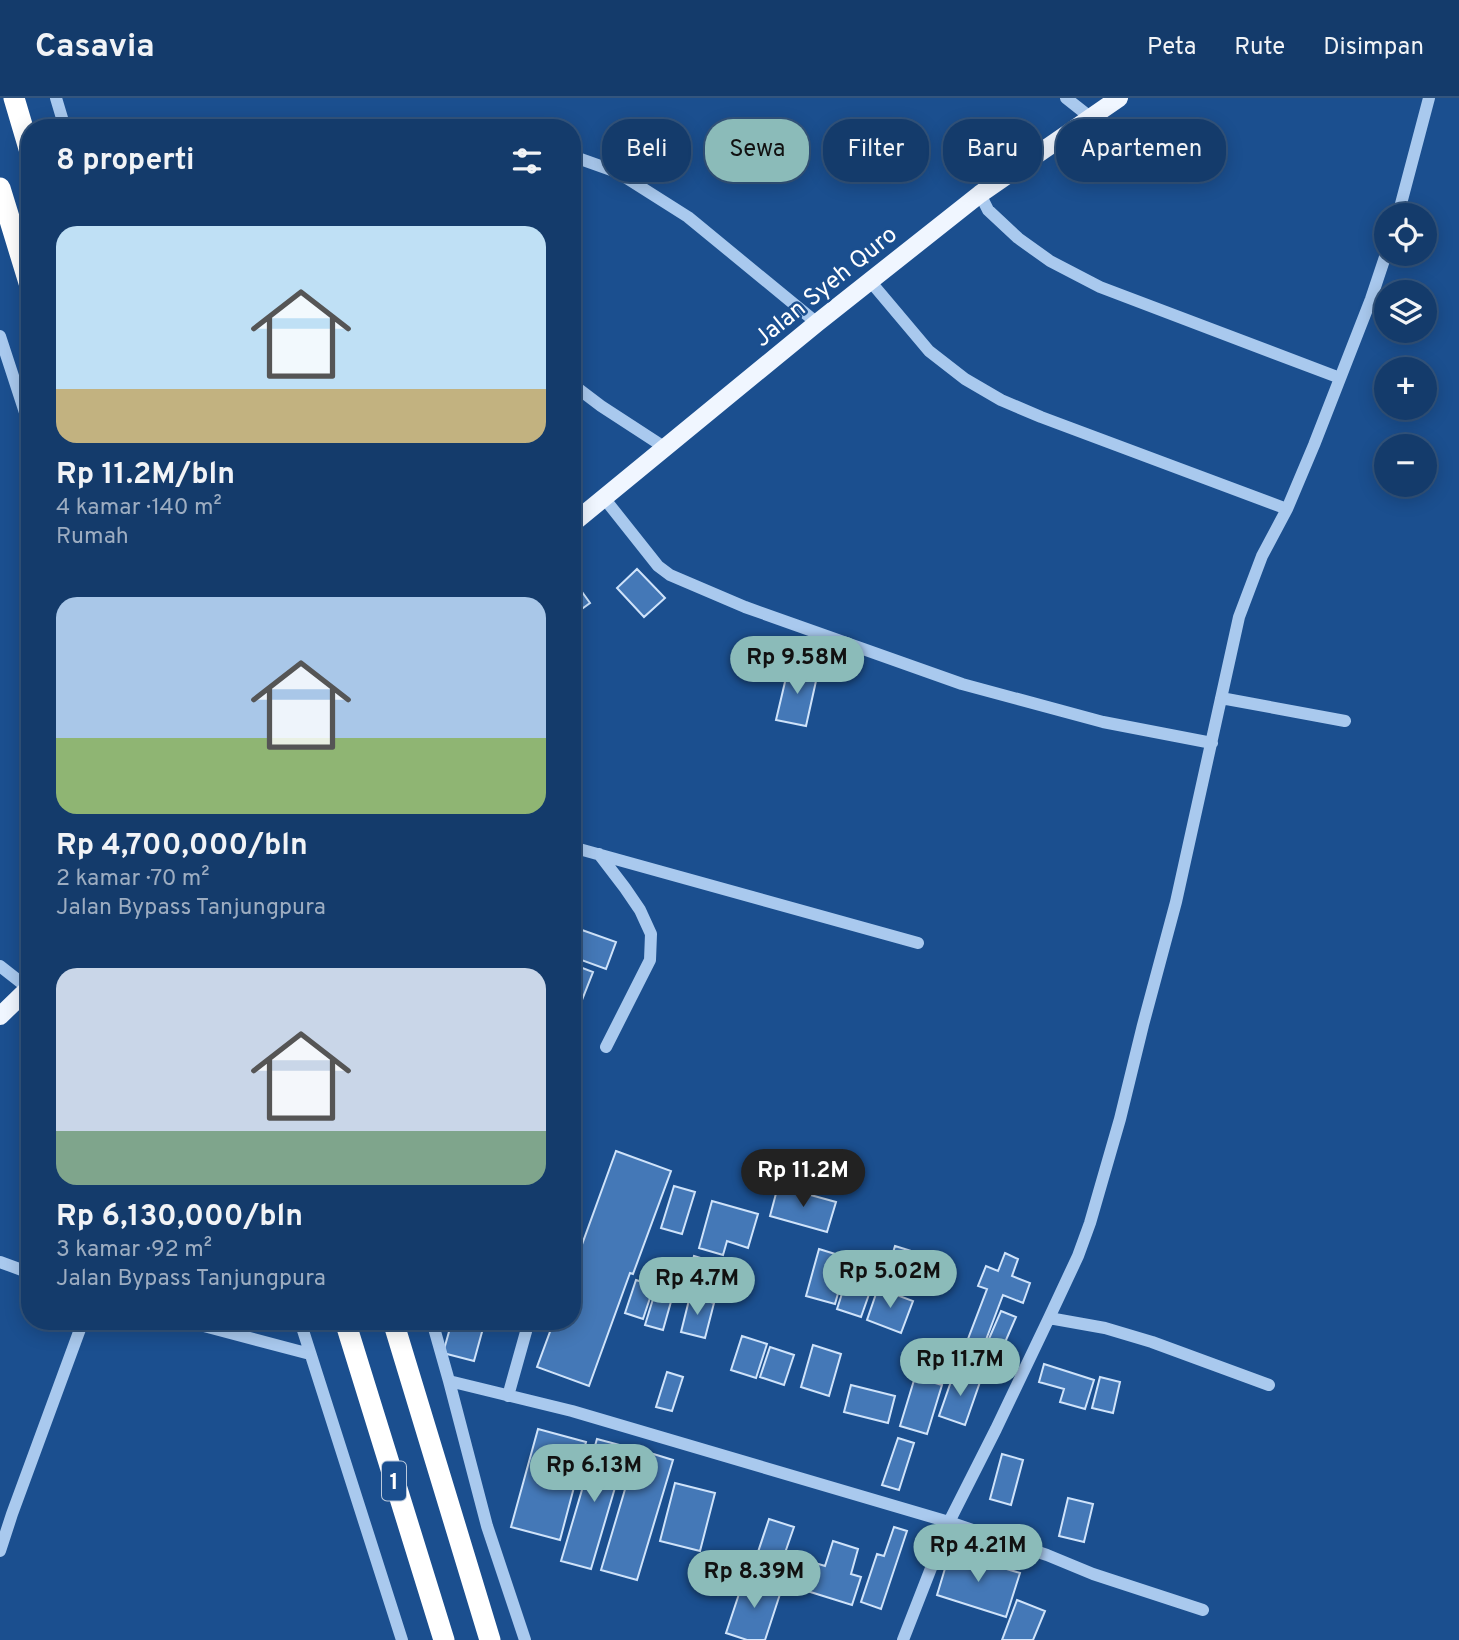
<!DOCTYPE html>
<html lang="id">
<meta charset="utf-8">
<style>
:root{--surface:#143b6b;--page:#214673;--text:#f1f3f6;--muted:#9dadc1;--line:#33557e;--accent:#8bbbb9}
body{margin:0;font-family:Overpass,sans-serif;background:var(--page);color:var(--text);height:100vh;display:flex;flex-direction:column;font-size:26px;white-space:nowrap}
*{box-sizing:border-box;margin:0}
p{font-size:23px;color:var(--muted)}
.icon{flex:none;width:38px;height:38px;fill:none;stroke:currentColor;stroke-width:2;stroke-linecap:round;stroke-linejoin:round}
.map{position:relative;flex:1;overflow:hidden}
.side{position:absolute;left:21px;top:21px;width:560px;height:1211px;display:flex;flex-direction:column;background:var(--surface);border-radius:28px;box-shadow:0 4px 18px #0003,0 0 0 2px var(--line)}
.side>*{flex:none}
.banner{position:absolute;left:602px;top:21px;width:665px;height:63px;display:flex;gap:14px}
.buttons{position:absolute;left:1374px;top:105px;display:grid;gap:14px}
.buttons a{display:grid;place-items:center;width:63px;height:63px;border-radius:50%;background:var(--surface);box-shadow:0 4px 18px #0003,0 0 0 2px var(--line);font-size:35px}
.price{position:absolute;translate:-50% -60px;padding:0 16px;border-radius:24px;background:var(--accent);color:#111;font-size:23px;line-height:46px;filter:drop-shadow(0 2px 4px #0008)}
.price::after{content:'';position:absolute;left:50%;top:42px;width:21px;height:16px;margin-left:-10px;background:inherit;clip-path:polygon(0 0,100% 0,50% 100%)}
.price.current{background:#222;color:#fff}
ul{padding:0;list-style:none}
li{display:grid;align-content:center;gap:14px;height:371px;padding:0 35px}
li span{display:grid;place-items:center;height:217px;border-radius:21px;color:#555}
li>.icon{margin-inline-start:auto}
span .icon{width:126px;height:126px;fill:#fffc;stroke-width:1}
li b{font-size:30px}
h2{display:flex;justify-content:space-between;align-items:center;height:84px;padding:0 35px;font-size:30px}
.tag{padding:0 24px;border-radius:28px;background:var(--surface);box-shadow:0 4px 18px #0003,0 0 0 2px var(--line);font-size:24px;line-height:63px}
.tag.current{background:var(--accent);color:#111}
header{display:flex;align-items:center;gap:42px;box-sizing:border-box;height:98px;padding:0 35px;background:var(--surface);border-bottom:2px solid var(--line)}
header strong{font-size:33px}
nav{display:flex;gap:38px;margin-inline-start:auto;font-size:24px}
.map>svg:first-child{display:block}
.building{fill:#4478b7;stroke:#cfe3fa;stroke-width:2}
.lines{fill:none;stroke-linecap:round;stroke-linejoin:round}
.minor{stroke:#a9c9ee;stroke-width:12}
.major{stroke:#f0f6ff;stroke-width:18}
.highway{stroke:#fff;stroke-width:21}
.labels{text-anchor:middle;stroke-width:5;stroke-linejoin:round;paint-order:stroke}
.shield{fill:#1b4f8f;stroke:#bbcadd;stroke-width:2}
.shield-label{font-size:23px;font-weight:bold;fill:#fff}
.street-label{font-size:24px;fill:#fff;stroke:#1b4f8f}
</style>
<header>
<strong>Casavia</strong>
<nav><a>Peta</a><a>Rute</a><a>Disimpan</a></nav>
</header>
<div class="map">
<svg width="1459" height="1542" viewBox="0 0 1459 1542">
<rect width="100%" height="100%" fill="#1b4f8f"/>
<path class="building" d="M637 471 665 500 644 519 617 490Z
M572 480 590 505 572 518Z
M789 567 818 574 806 628 776 622Z
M582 832 616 844 606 871 573 859Z
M572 866 593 874 578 912 572 909Z
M616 1053 671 1073 633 1176 630 1175 589 1288 537 1269 554 1223H572V1174Z
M674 1088 695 1094 682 1136 661 1130Z
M778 1088 836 1104 827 1134 770 1118Z
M712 1103 758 1116 748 1150 727 1143 723 1157 699 1150Z
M895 1148 924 1157 911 1196 883 1187Z
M819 1151 848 1160 835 1206 806 1198Z
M1005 1155 1018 1161 1012 1178 1030 1185 1023 1205 1003 1197 984 1247 968 1241 987 1191 978 1188 986 1168 998 1173Z
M694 1158 730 1169 722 1197 686 1186Z
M848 1177 873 1185 861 1219 837 1211Z
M636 1182 654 1188 643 1221 625 1215Z
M657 1188 674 1193 663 1232 645 1227Z
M878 1190 913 1203 901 1235 867 1222Z
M690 1198 714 1205 705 1240 681 1234Z
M1001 1213 1016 1219 1003 1249 988 1243Z
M452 1223H485L474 1263 443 1255Z
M742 1238 767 1246 756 1280 731 1272Z
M813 1247 841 1256 829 1298 801 1289Z
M770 1249 794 1257 784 1287 760 1279Z
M1044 1266 1094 1282 1085 1311 1060 1304 1064 1291 1039 1284Z
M955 1272 981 1281 965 1327 939 1318Z
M667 1274 683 1279 672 1313 656 1309Z
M915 1279 942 1287 927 1336 900 1328Z
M1100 1279 1120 1284 1113 1315 1092 1310Z
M851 1287 895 1298 888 1325 844 1314Z
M538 1331 586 1344 560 1442 511 1429Z
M898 1340 914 1345 899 1392 882 1387Z
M597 1341 627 1349 591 1471 561 1463Z
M637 1351 673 1362 637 1482 601 1472Z
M1002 1356 1023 1362 1011 1407 990 1401Z
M675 1385 715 1395 700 1453 660 1443Z
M1068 1400 1093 1406 1084 1444 1059 1438Z
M769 1421 794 1429 778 1475 754 1466Z
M894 1429 907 1433 881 1511 861 1504 877 1456 884 1458Z
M833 1443 858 1451 851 1476 861 1479 852 1507 804 1492 812 1464 825 1468Z
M950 1454 1020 1475 1006 1519 937 1497Z
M745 1478 782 1490 765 1542H747L726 1535Z
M1017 1502 1045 1513 1033 1542H1002Z"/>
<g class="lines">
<path class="minor" d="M56 0 65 30
M1066 0 1090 19
M470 28 476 30
M572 58 617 74 688 119 817 225
M980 96 988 112 1018 140 1050 163 1100 189 1340 280
M1398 117 1429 0
M870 183 929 253 965 281 1001 302 1041 319 1287 411
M0 238 30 330
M572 286 601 308 664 349
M604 400 658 468 670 477 745 509 962 586 1103 624 1212 645
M1221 600 1345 623
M572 749 918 845
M599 756 625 790 640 812 651 836 650 862 606 949
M0 868 28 890
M0 1164 30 1175
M1049 1220 1105 1230 1152 1244 1269 1287
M185 1223 310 1256
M300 1223 402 1542
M432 1223 449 1283 487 1428 525 1542
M449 1283 572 1313 949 1424 1047 1457 1093 1476 1203 1512
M508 1298 529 1223
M0 1453 12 1416 83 1223
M903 1542 949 1424 996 1331 1049 1220 1078 1158 1090 1125 1120 1021 1143 927 1176 804 1239 519 1262 458 1287 411 1314 347 1371 201 1386 156"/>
<path class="major" d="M572 426 817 225 980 96 1119 0
M0 918 30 889"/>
<path class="highway" d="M14 0 30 54
M0 90 30 188
M345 1223 444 1542
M393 1223 490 1542"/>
</g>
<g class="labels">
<rect class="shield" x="382" y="1363.5" width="24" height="39" rx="5"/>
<g class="shield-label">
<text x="394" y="1391">1</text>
</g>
<g class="street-label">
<text transform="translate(825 188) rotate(-39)" y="8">Jalan Syeh Quro</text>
</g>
</g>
</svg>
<div class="buttons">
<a><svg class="icon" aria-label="locate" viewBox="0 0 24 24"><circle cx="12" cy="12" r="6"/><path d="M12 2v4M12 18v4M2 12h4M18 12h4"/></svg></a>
<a><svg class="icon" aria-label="layers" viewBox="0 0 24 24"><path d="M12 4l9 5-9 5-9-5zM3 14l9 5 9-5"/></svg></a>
<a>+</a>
<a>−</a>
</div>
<b class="price" style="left:797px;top:598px">Rp 9.58M</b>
<b class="price current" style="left:803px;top:1111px">Rp 11.2M</b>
<b class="price" style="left:890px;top:1212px">Rp 5.02M</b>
<b class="price" style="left:697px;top:1219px">Rp 4.7M</b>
<b class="price" style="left:960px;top:1300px">Rp 11.7M</b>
<b class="price" style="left:594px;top:1406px">Rp 6.13M</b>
<b class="price" style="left:978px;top:1486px">Rp 4.21M</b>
<b class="price" style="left:754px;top:1512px">Rp 8.39M</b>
<div class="banner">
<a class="tag">Beli</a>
<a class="tag current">Sewa</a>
<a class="tag">Filter</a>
<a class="tag">Baru</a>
<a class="tag">Apartemen</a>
</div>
<section class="side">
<h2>8 properti<svg class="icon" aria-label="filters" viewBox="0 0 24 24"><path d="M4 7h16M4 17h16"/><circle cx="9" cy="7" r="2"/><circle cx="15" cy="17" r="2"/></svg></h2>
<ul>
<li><span style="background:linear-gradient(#bfe0f5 75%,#c2b280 0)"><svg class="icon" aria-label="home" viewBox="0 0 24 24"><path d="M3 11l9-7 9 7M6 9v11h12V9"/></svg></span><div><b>Rp 11.2M/bln</b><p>4 kamar · 140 m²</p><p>Rumah</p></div></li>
<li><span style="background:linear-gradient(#a9c7e8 65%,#8fb573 0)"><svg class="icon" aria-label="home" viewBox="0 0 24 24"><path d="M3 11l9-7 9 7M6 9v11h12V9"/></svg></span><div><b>Rp 4,700,000/bln</b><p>2 kamar · 70 m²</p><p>Jalan Bypass Tanjungpura</p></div></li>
<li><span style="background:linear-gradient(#c9d6e8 75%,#7fa58c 0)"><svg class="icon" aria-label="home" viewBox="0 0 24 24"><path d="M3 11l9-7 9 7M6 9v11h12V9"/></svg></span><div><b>Rp 6,130,000/bln</b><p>3 kamar · 92 m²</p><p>Jalan Bypass Tanjungpura</p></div></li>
</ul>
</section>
</div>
